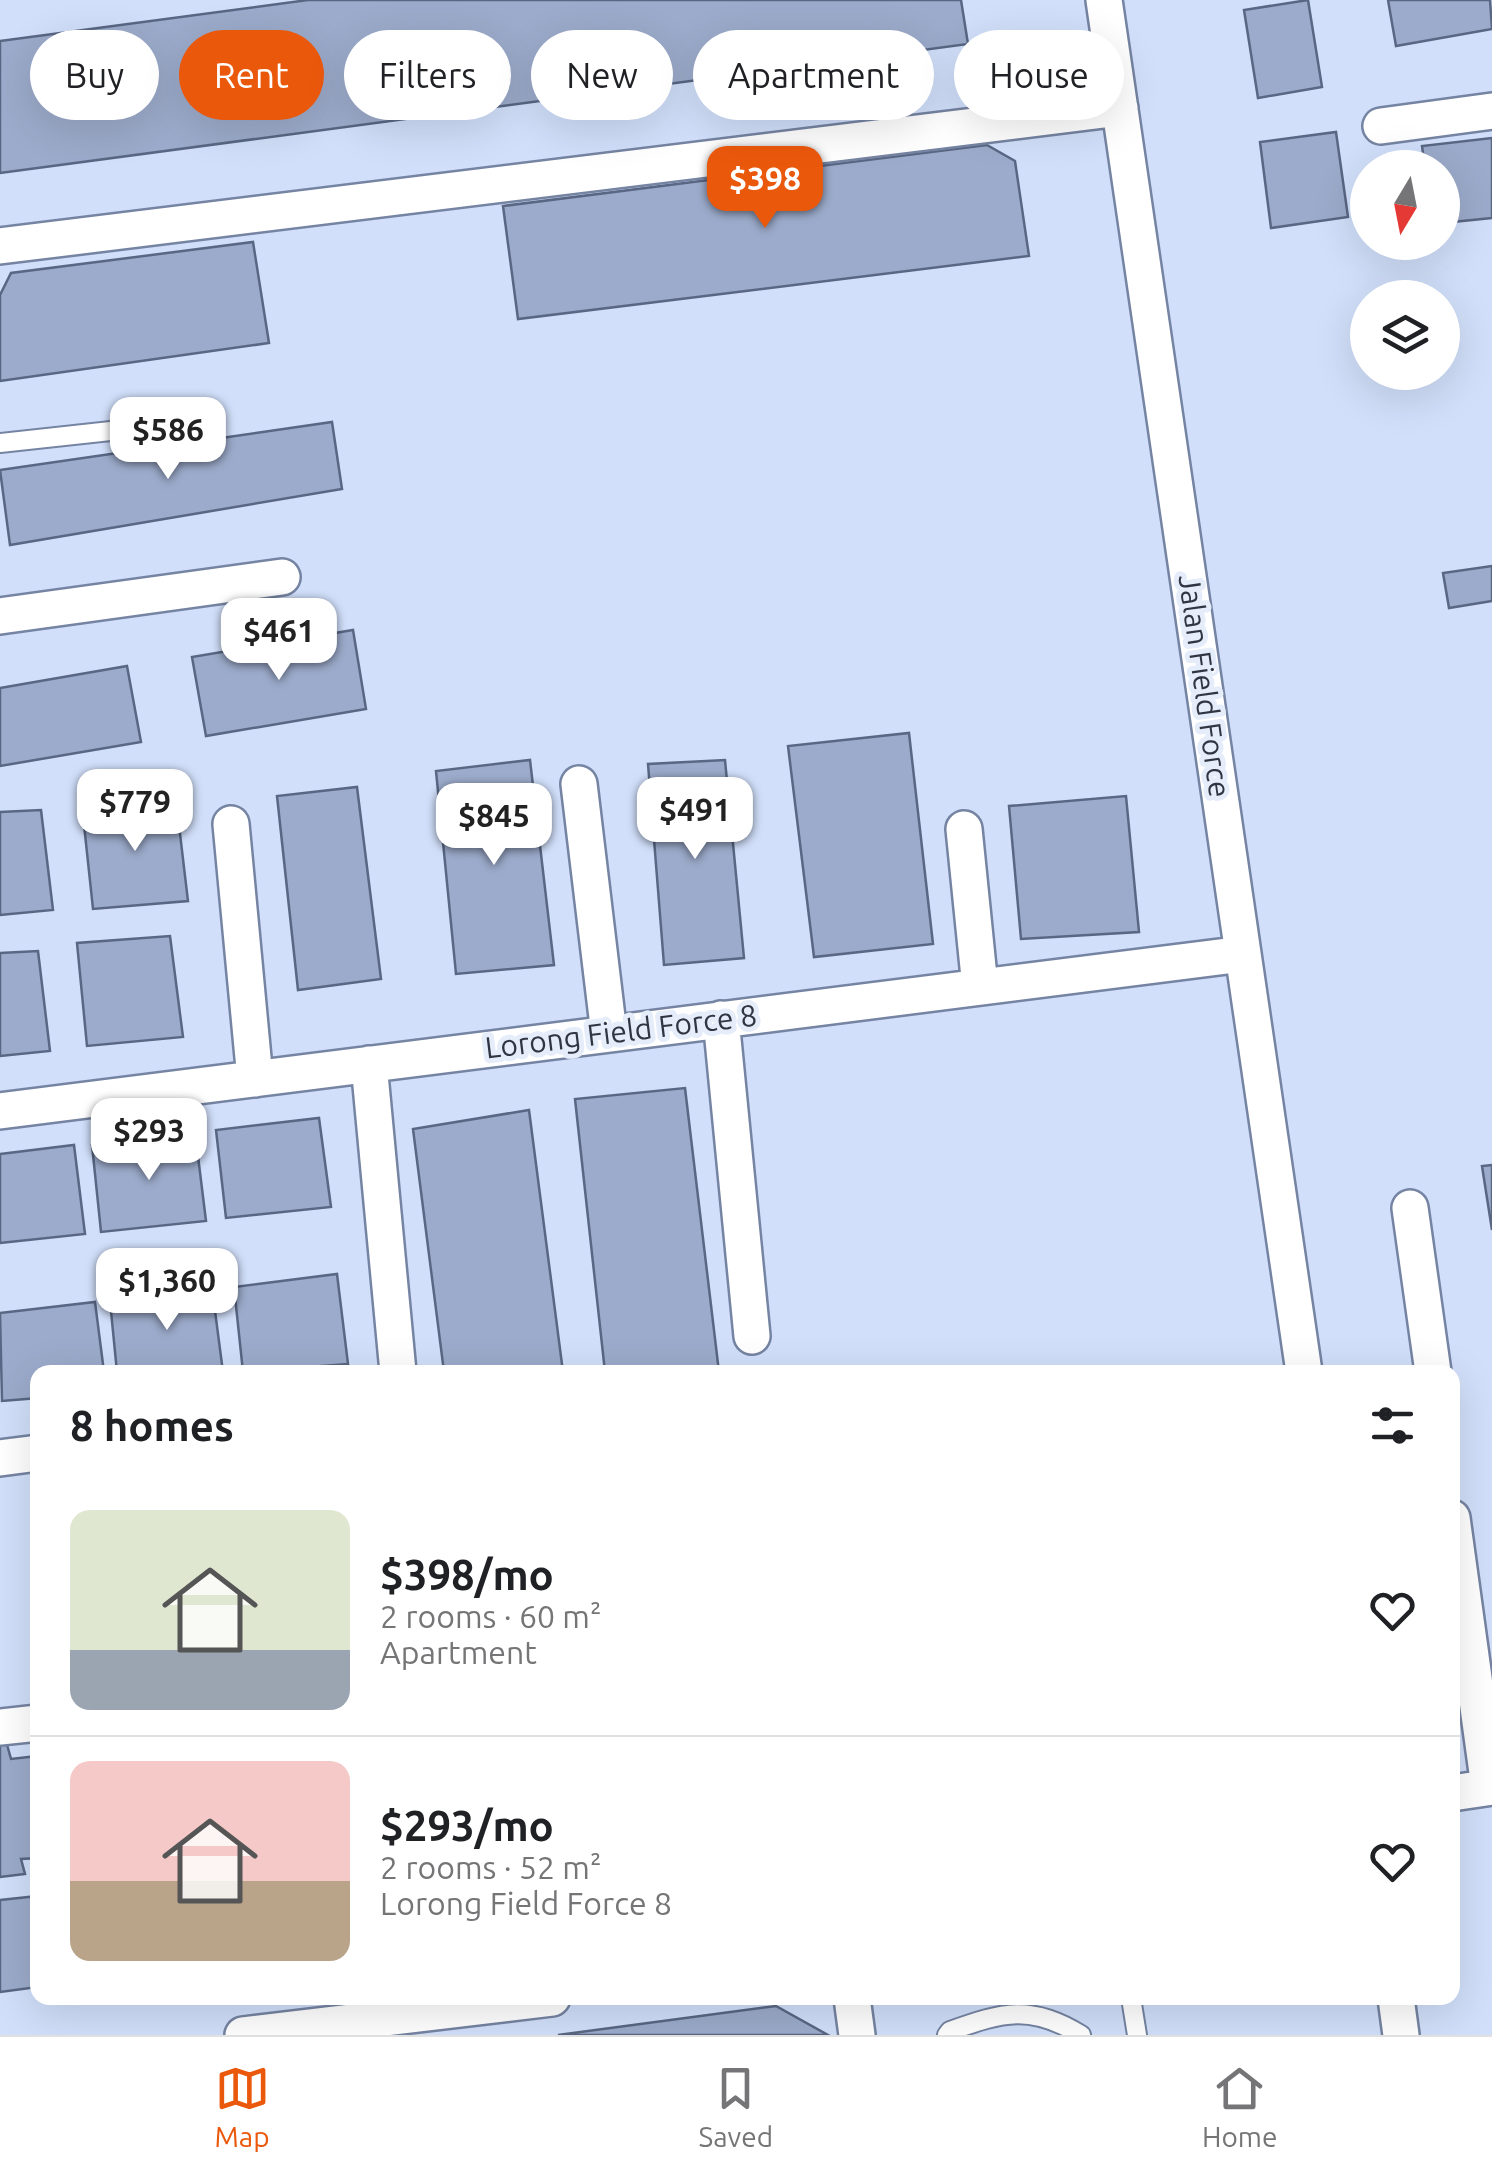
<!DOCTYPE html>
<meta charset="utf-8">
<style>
:root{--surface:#fff;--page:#f2f2f2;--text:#202124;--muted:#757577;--line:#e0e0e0;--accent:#ea580c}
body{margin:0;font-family:Ubuntu,sans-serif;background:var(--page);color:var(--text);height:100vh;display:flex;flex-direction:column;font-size:38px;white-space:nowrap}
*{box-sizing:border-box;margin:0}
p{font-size:32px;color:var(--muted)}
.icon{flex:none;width:55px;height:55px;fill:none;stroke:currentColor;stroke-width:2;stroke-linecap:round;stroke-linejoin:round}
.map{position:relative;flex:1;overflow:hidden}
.sheet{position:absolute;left:30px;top:1365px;width:1430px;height:640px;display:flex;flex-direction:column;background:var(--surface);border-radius:20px;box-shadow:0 10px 40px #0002}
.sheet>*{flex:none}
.hud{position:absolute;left:30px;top:30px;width:1432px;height:90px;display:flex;gap:20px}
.needle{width:65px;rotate:190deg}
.tools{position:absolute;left:1350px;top:150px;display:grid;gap:20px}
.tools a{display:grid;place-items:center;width:110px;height:110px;border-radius:50%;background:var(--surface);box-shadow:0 10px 40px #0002;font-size:50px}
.price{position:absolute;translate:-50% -85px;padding:0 22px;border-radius:20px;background:#fff;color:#222;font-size:32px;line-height:65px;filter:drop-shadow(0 2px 5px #0008)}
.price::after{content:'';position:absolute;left:50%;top:60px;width:30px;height:22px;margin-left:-15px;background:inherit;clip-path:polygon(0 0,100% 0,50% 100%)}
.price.selected{background:var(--accent);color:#fff}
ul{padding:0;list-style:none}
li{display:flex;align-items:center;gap:30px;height:250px;padding:0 40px}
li+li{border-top:2px solid var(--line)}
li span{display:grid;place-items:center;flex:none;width:280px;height:200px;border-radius:20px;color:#555}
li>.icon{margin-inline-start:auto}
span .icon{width:120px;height:120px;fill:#fffc;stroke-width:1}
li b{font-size:42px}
h2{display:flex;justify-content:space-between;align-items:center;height:120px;padding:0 40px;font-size:42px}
.chip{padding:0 35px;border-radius:45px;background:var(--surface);box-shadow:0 10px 40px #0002;font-size:35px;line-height:90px}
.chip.selected{background:var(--accent);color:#fff}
.dock{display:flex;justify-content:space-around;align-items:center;height:140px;border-top:2px solid var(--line);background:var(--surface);font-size:28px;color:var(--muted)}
.dock a{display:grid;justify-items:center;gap:5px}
.dock .selected{color:var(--accent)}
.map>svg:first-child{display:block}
.building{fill:#9cabcb;stroke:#596784;stroke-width:2.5}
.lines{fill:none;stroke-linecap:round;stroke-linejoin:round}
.lane-casing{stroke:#7584a2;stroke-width:22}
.street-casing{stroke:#7584a2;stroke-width:40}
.lane{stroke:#fff;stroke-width:18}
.street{stroke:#fff;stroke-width:35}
.labels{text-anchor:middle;stroke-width:10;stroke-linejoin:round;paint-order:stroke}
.street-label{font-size:30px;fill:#2f3542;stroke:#e5ecfa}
</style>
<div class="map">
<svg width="1492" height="2035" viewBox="0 0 1492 2035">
<rect width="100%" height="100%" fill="#d1dffa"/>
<path class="building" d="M308 0H961L968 44 0 173V41Z
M1308 0 1322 87 1258 98 1244 10Z
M1388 0H1490L1492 29 1396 46Z
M1336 132 1348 217 1271 228 1260 142Z
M1492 138V218L1442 223V168H1425L1422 146Z
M987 145 1015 161 1029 256 518 319 503 206Z
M253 242 269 343 0 381V295L11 273Z
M332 422 342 489 10 545 0 470Z
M1492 566V601L1449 608 1443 573Z
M353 630 366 709 206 736 192 657Z
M127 666 141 742 0 766V688Z
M909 733 933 944 814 957 788 746Z
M530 760 554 965 456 974 436 771Z
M725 760 744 958 664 965 648 764Z
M357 787 381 979 298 990 277 796Z
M1126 796 1139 932 1021 939 1009 806Z
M176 800 188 901 93 909 82 806Z
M41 810 53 910 0 915V812Z
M170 936 183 1037 87 1046 77 943Z
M38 951 50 1051 0 1056V953Z
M685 1088 719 1372H605L575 1099Z
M529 1110 563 1372H444L413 1129Z
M319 1118 331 1207 226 1218 216 1130Z
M195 1132 206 1221 101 1232 92 1145Z
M74 1145 85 1234 0 1243V1154Z
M1492 1165V1230L1482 1166Z
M337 1274 348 1364 243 1372 234 1287Z
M212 1288 223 1372H117L110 1301Z
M95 1302 104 1372H38V1398L2 1401 0 1313Z
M6 1741 11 1759 38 1756V1858L21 1859 25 1874 0 1877V1742Z
M38 1896V1987L0 1992V1900Z
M776 2006 828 2035H558Z"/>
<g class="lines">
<defs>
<path id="lane" d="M0 443 175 424
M1131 1998 1137 2035
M947 2035 950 2031C1003 2012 1031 2004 1081 2035"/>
<path id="street" d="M1104 0 1304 1372
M1381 126 1492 111
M0 246 1120 108
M0 616 282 577
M579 784 609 1034
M231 824 255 1079
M964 829 980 987
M721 1019 752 1336
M369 1064 398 1372
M0 1111 1243 954
M1410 1208 1433 1372
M0 1458 38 1453
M1452 1518 1489 1787
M0 1727 38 1723
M1452 1793 1492 1787
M852 1998 857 2035
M1396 1998 1401 2035
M243 2035 552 1998"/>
</defs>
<use href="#lane" class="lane-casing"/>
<use href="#street" class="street-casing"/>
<use href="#lane" class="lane"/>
<use href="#street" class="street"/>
</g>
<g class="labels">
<g class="street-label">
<text transform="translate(1204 686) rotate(82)" y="10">Jalan Field Force</text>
<text transform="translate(621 1032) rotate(-7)" y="10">Lorong Field Force 8</text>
</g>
</g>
</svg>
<div class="tools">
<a><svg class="needle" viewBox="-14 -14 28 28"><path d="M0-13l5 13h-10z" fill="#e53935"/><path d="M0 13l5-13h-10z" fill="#757577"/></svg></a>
<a><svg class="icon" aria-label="layers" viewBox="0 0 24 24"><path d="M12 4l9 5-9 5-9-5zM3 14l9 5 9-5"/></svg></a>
</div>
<b class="price selected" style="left:765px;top:231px">$398</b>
<b class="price" style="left:168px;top:482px">$586</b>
<b class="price" style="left:279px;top:683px">$461</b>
<b class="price" style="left:135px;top:854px">$779</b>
<b class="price" style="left:695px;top:862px">$491</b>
<b class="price" style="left:494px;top:868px">$845</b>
<b class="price" style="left:149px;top:1183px">$293</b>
<b class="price" style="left:167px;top:1333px">$1,360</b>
<div class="hud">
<a class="chip">Buy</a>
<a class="chip selected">Rent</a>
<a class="chip">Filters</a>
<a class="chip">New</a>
<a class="chip">Apartment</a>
<a class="chip">House</a>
</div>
<section class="sheet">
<h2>8 homes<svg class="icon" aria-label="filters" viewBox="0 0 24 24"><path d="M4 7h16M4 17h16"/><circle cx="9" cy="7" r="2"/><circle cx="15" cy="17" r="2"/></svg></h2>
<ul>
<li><span style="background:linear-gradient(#dfe7d0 70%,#9aa5b1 0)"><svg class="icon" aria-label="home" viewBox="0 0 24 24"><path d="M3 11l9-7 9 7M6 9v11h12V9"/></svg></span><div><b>$398/mo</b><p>2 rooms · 60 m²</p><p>Apartment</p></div><svg class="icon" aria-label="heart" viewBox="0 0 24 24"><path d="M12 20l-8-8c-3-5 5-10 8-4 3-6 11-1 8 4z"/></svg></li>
<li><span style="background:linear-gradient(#f6c9c9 60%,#b9a48a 0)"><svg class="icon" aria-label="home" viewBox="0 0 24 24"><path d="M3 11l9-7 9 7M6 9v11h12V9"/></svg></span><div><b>$293/mo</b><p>2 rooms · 52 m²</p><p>Lorong Field Force 8</p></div><svg class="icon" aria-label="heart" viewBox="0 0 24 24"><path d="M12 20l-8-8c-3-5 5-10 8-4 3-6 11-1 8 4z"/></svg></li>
</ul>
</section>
</div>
<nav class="dock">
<a class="selected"><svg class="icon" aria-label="map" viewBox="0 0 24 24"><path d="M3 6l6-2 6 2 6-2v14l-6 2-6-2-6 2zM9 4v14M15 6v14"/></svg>Map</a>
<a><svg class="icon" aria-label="saved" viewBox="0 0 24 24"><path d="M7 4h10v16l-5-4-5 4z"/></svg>Saved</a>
<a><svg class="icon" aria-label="home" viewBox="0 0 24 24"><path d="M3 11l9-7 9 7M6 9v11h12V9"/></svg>Home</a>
</nav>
